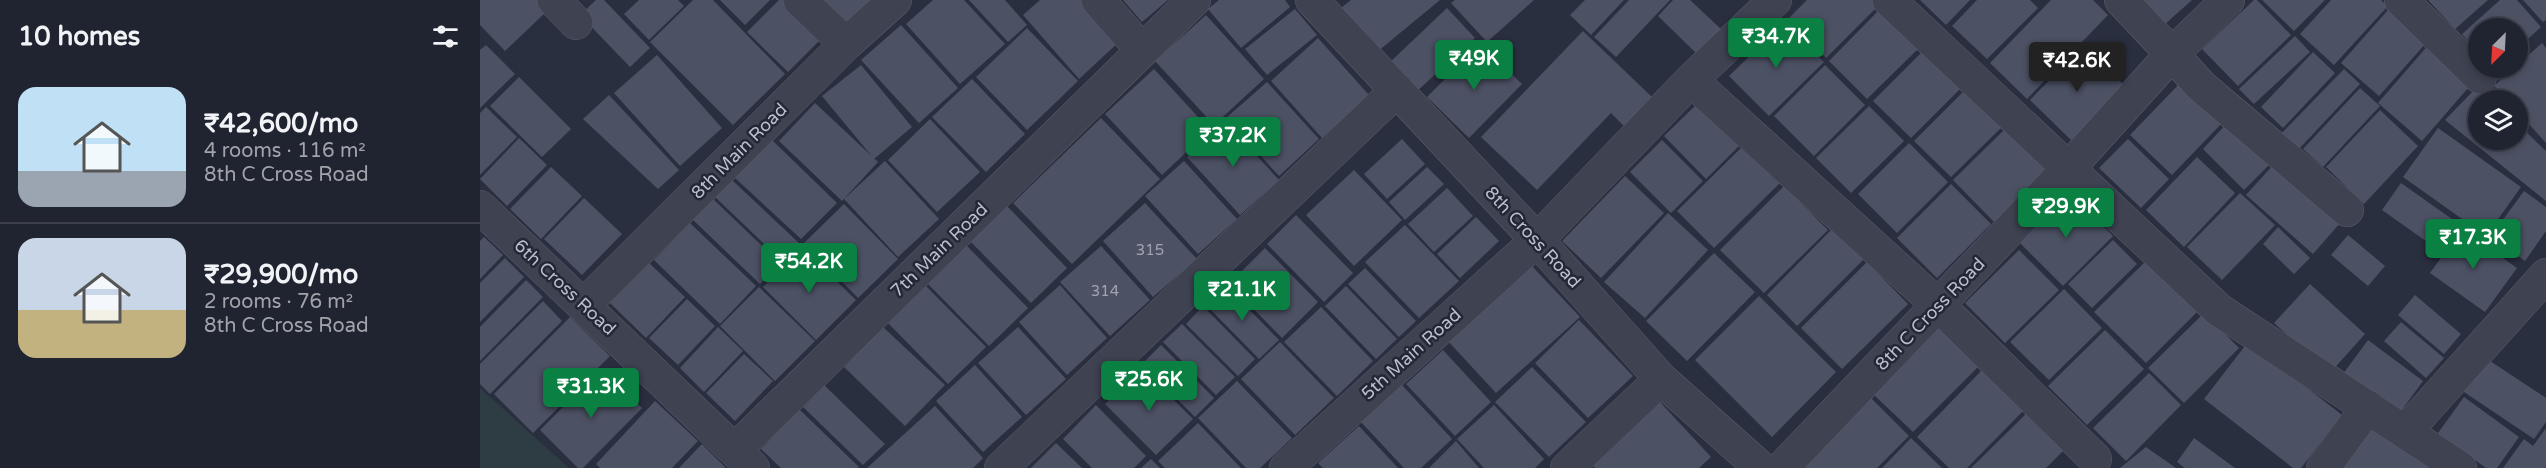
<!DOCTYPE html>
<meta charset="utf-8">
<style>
:root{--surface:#202330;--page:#2d2f3c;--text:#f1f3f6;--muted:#a2a4ab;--line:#3d404c;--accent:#0b8043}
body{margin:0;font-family:"Varela Round",sans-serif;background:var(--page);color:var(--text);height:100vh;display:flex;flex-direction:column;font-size:22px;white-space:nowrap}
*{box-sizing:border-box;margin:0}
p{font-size:20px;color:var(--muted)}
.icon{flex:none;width:33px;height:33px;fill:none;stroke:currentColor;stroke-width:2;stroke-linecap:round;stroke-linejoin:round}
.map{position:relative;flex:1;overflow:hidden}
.drawer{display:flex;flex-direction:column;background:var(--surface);width:480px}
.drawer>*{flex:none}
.needle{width:39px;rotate:204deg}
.controls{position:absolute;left:1988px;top:18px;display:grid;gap:12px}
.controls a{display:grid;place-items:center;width:60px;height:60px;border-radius:50%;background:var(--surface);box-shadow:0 3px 9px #0003,0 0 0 2px var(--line);font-size:30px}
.price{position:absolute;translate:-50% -51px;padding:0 14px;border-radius:6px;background:var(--accent);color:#fff;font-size:20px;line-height:39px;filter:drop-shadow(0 2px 3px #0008)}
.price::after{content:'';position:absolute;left:50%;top:36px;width:18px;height:14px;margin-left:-9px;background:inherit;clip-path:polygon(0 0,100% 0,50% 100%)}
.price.selected{background:#222;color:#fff}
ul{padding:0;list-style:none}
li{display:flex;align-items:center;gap:18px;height:150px;padding:0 18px}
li+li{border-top:2px solid var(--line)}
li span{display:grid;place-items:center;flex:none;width:168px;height:120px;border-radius:18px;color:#555}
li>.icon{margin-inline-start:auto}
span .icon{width:72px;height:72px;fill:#fffc;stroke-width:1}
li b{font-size:26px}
h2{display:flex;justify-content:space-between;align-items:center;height:72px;padding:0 18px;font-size:26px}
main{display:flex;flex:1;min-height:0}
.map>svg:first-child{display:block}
.green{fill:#2d3d43}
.building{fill:#4c5164}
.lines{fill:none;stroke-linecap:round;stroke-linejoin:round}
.minor-casing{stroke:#595d6b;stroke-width:34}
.minor{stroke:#3e4251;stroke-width:33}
.labels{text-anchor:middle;stroke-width:5;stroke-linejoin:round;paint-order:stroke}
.number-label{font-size:15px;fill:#9fa3b1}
.street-label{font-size:18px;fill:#bbbecb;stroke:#232736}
</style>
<main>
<section class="drawer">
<h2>10 homes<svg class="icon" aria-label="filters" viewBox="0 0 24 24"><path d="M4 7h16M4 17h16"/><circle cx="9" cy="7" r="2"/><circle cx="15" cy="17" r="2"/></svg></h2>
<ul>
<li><span style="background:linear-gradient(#bfe0f5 70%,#9aa5b1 0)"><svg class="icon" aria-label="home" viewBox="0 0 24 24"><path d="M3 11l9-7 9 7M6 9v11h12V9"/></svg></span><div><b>₹42,600/mo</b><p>4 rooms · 116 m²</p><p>8th C Cross Road</p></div></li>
<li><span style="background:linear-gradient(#c9d6e8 60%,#c2b280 0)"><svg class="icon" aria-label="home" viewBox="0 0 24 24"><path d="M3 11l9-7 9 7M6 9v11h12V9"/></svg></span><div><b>₹29,900/mo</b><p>2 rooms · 76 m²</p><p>8th C Cross Road</p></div></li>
</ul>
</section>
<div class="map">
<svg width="2066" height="468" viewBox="0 0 2066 468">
<rect width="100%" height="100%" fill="#2a2f40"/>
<path class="green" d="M0 388 89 468H0Z"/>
<path class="building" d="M0 0H59L68 10 25 51 0 25Z
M116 0H124L170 48 150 67 100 15Z
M159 0H198L204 6 169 40 144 14Z
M213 0H233L305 74 253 125 170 42Z
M240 0H290L265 25Z
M299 0H307L344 36 308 72 267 32Z
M330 0H395L359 32Z
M453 0H484L525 44 480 84 426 24Z
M489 0H525L547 25 528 42Z
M560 0H605L641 40 599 79 543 15Z
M643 0H688L662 22Z
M739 0H805L810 7 761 48 728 9Z
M871 0H960L897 52 861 8Z
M975 0H1054L1007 42 971 3Z
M1105 0H1144L1111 35 1090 15Z
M1149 0H1190L1136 57 1114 37Z
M1193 0H1210L1241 29 1217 54 1178 16Z
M1327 0H1392L1398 6 1346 58 1308 19Z
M1440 0H1490L1466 25Z
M1497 0H1550L1558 8 1507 59 1472 26Z
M1571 0H1613L1628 15 1547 99 1510 63Z
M1661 0H1712L1684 25Z
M1774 0H1777L1811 35 1758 86 1722 49Z
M1782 0H1845L1814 31Z
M1851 0H1901L1908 6 1854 65 1820 34Z
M1948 0H2008L1975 29Z
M2020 0H2037L2061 27 2037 49V28H1998V52L1982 34Z
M2043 0H2066V20L2063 22Z
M967 8 995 38 936 92 909 63Z
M1401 8 1440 47 1387 99 1349 61Z
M815 9 837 35 787 75 765 49Z
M1908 10 1946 43 1899 96 1861 63Z
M726 15 784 79 734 125 675 61Z
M1304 23 1344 62 1289 116 1249 76Z
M421 25 478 88 439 123 381 60Z
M547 28 598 81 547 130 496 77Z
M1103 31 1172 97 1145 127 1131 113 1057 190 1001 137Z
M1815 36 1830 52 1774 104 1759 89Z
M838 38 889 95 842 138 791 81Z
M1951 42 1995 80 1942 141 1898 103Z
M2062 43 2066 48V143L2037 111V100H2027L2014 86Z
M1000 44 1042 84 989 138 947 97Z
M6 45 35 74 0 108V50Z
M1603 45 1645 86 1591 140 1550 100Z
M1446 48 1483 86 1431 138 1393 101Z
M1833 52 1855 73 1803 128 1781 107Z
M177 55 242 128 200 166 134 93Z
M381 65 432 127 394 159 342 96Z
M1345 65 1385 105 1334 156 1294 116Z
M674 69 730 130 682 175 625 114Z
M1864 69 1880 84 1818 150 1801 134Z
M39 77 91 129 62 157 10 106Z
M492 79 545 134 506 172 452 117Z
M1703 80 1745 120 1692 175 1650 135Z
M787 82 839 139 799 176 746 118Z
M1999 85 2014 100H1998V140H2037V123L2066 151V201L1965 120Z
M1880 88 1900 106 1843 167 1823 149Z
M1485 90 1522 127 1471 177 1434 141Z
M129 95 199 170 178 189 103 119Z
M335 103 398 162 362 201 299 141Z
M1217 104 1259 146 1226 179 1184 136Z
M1389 106 1424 141 1371 193 1336 158Z
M6 107 37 137 0 175V113Z
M1900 110 1938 146 1884 204 1846 167Z
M621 118 680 179 592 264 533 203Z
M450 119 500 172 457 212 408 160Z
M1749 121 1792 162 1764 190 1723 149Z
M746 122 799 180 760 215 707 157Z
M1526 128 1567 169 1514 222 1473 180Z
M1958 128 2041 187 2006 236 1923 177Z
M39 138 67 165 27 206 0 179Z
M291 139 357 203 321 239 254 177Z
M922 139 945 164 907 199 884 174Z
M1648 139 1689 179 1661 208 1619 168Z
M1182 140 1223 181 1191 213 1150 172Z
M1429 143 1468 182 1417 233 1378 194Z
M1264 145 1301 182 1234 248 1197 211Z
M1717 157 1755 193 1704 247 1666 210Z
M405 161 459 219 418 257 364 199Z
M704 161 757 219 718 254 665 196Z
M1794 164 1861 222 1833 254 1766 195Z
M71 167 102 196 61 239 30 209Z
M947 167 964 184 925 220 909 202Z
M874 170 922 220 874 266 826 215Z
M1145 176 1184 213 1121 278 1082 241Z
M252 180 319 243 302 261 235 197Z
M1921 183 1979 224 1960 251 1902 210Z
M1471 184 1511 224 1457 278 1417 238Z
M1304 186 1348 230 1284 293 1240 250Z
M967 188 993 216 954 252 928 224Z
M2044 191 2066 207V231L2045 261 2011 236Z
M1589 192 1633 236 1583 286 1539 242Z
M1760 193 1795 225 1742 280 1707 247Z
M104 198 142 234 102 275 64 239Z
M232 198 300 263 280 284 212 219Z
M665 203 717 259 673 297 623 241Z
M364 204 418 259 378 298 324 243Z
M527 206 587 268 551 303 490 241Z
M1188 213 1228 250 1165 318 1124 282Z
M816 215 873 273 844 302 787 244Z
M996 217 1019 241 980 278 957 254Z
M210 223 276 286 240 324 174 260Z
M925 225 979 281 939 318 885 262Z
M1798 227 1830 258 1814 274 1783 244Z
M1353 228 1384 259 1317 326 1287 295Z
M1982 229 2037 268 2005 312 1950 273Z
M1868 235 1905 266 1888 286 1851 255Z
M4 237 23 255 0 279V241Z
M1633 240 1657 264 1612 308 1588 284Z
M486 245 548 308 509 346 446 282Z
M621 246 670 300 630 336 580 282Z
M322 247 376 300 336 340 283 287Z
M785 248 838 302 802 338 749 284Z
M1539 250 1579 290 1525 343 1485 303Z
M1234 253 1275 292 1207 361 1166 321Z
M25 258 44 277 0 322V283Z
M1667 260 1718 311 1666 363 1614 312Z
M168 262 205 297 166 338 129 302Z
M1387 262 1428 304 1362 369 1321 328Z
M1050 264 1100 317 1016 393 967 340Z
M885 268 936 321 919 337 868 284Z
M46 280 63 297 0 361V327Z
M1830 284 1885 334 1850 373 1794 323Z
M580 285 627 338 587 375 539 322Z
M745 285 799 340 779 359 725 304Z
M446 286 506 347 468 384 408 323Z
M866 286 917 339 896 359 845 306Z
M279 287 335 341 295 381 240 326Z
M1584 289 1622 328 1569 380 1530 342Z
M1935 295 1981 334 1964 354 1918 315Z
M1279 296 1356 372 1292 437 1215 360Z
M207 299 235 326 198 365 169 338Z
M63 301 82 321 10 394 0 384V364Z
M723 306 775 359 758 376 706 324Z
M841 307 893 361 857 396 804 342Z
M1724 313 1759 348 1704 403 1668 368Z
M90 317 130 356 53 433 14 394Z
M1099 320 1153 376 1108 418 1055 363Z
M1921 322 1964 358 1946 378 1904 341Z
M702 324 755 377 736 395 683 342Z
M238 327 263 351 224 392 200 368Z
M403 327 465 385 425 426 364 367Z
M538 327 586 379 546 415 498 363Z
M1459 328 1498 367 1433 432 1393 394Z
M1625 330 1664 369 1607 425 1568 386Z
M1888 340 1943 381 1919 414 1863 374Z
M800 342 854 398 815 435 761 379Z
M1768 342 1862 415 1821 468H1813L1724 399Z
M681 345 734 398 715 417 662 364Z
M963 350 1011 402 975 436 926 384Z
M264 354 293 381 255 421 226 393Z
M2004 357 2066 398V422L2054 439 1981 390Z
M495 365 542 417 503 452 456 401Z
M1052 367 1106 422 1069 457 1015 402Z
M662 368 713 419 676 455 625 404Z
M121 369 162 408 103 468H98L60 430Z
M1503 369 1544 410 1487 468H1469L1437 437Z
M1669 373 1701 405 1646 461 1613 428Z
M757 381 812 438 780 468H766L718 418Z
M921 384 972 439 941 468H924L880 421Z
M344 385 405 444 383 465 323 407Z
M1984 397 2039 437 2017 468H2006L1958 433Z
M1391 398 1429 436 1397 468H1322Z
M175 401 218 441 192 468H120L116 464Z
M1180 402 1231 457 1219 468H1115L1112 464Z
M616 405 666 456 654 468H612L583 439Z
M1014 405 1064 459 1055 468H1004L977 439Z
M455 406 503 458 493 468H387Z
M319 409 379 467 377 468H301L281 449Z
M1551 409 1588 446 1566 468H1491Z
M1892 422 1955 468H1859Z
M718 423 761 468H685L678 461Z
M879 426 918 468H843L838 463Z
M2066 428V468H2023L2044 439 2053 446Z
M1431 438 1462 468H1402Z
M1714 438 1755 468H1705L1697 462Z
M976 441 999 468H949Z
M576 443 602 468H551Z
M222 444 246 468H199Z
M1666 447 1696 468H1640Z
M671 459 680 468H661Z"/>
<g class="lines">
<defs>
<path id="minor" d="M74 0 96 23
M320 0 366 44
M618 0 662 50
M832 0 1057 240 1181 379 1281 468
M1409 0 1739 310 1980 468
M1748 0 1692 54 1721 86 1867 210
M1921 0 2000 77
M1211 80 1459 306 1615 459
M0 207 273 468
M104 305 366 44 415 0
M1926 431 2066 275
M255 450 714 0
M521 468 917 90
M806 468 1057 240 1211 80 1295 0
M1087 468 1181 379
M1302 468 1587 170 1692 54 1641 0
M1843 468 1888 407"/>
</defs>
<use href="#minor" class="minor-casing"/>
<use href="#minor" class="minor"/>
</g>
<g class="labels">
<g class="number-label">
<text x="670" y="255">315</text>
<text x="625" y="296">314</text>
</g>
<g class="street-label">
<text transform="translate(259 151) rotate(-45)" y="6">8th Main Road</text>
<text transform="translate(1053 237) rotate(47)" y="6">8th Cross Road</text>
<text transform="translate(459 250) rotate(-44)" y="6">7th Main Road</text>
<text transform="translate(85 287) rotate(43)" y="6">6th Cross Road</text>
<text transform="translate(1450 314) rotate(-46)" y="6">8th C Cross Road</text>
<text transform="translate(931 354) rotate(-42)" y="6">5th Main Road</text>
</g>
</g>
</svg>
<div class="controls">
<a><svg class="needle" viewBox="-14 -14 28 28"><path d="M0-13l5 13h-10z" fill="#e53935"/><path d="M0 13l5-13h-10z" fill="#a2a4ab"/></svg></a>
<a><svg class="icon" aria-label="layers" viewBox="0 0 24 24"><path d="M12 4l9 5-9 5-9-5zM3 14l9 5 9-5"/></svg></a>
</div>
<b class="price" style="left:1296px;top:69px">₹34.7K</b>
<b class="price" style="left:994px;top:91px">₹49K</b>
<b class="price selected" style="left:1597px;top:93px">₹42.6K</b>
<b class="price" style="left:753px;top:168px">₹37.2K</b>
<b class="price" style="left:1586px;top:239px">₹29.9K</b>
<b class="price" style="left:1993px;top:270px">₹17.3K</b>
<b class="price" style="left:329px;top:294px">₹54.2K</b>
<b class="price" style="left:762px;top:322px">₹21.1K</b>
<b class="price" style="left:669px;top:412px">₹25.6K</b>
<b class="price" style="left:111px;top:419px">₹31.3K</b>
</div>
</main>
